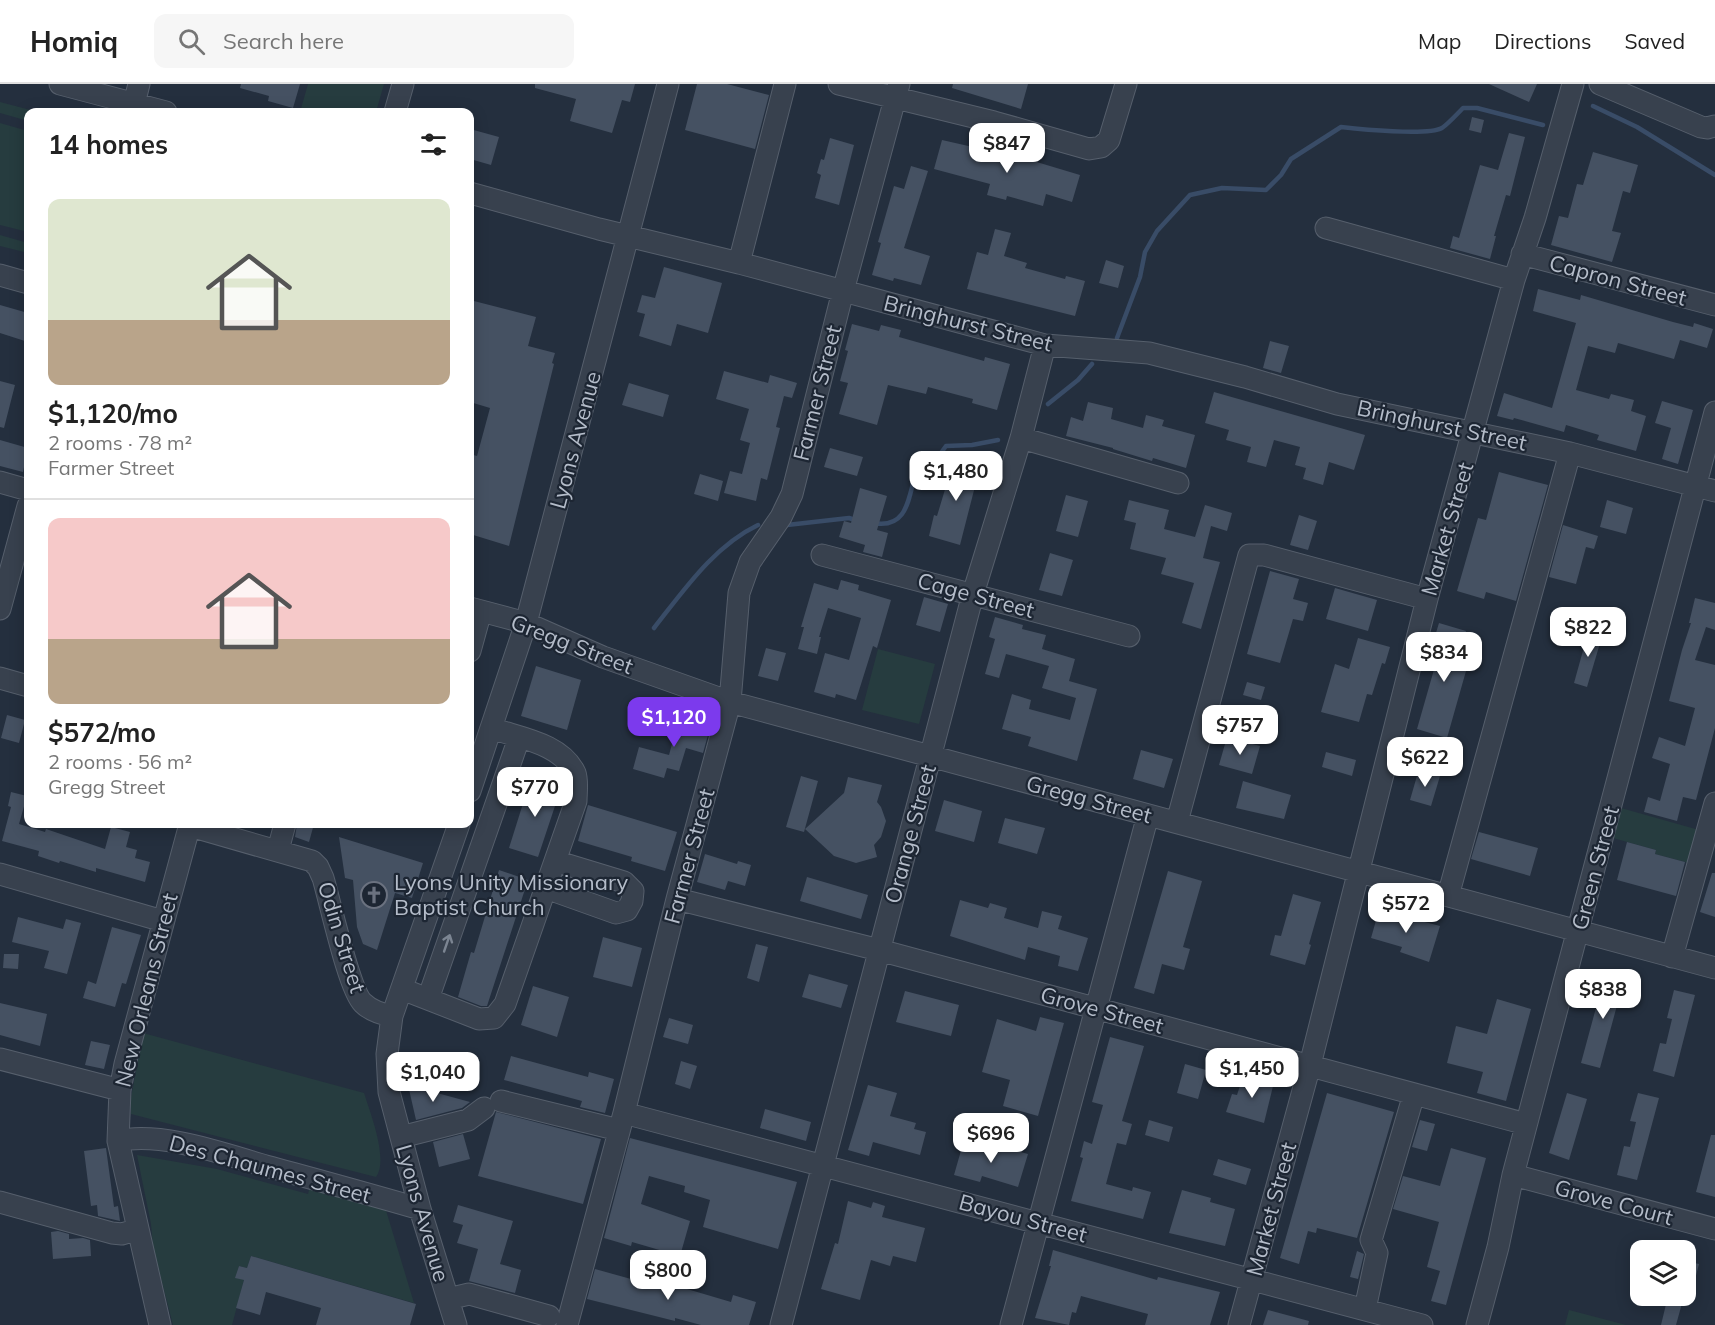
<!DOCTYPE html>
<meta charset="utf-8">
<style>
:root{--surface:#fff;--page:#f6f6f6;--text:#222;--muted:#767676;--line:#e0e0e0;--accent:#7c3aed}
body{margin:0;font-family:Mulish,sans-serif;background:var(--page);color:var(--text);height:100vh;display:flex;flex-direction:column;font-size:22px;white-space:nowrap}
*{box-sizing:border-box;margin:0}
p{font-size:20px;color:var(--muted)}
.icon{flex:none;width:33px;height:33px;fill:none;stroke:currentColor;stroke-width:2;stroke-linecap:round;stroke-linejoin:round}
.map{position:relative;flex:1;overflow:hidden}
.details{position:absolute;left:24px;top:24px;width:450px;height:720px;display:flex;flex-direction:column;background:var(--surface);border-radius:12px;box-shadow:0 3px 15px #0003}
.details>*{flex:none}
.controls{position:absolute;left:1630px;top:1156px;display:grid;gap:12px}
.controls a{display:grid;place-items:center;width:66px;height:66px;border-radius:12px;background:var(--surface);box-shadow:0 3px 15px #0003;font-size:30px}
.price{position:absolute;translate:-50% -51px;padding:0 14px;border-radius:12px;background:#fff;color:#222;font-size:20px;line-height:39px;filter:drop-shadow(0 2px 3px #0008)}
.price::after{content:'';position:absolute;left:50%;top:36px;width:18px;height:14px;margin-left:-9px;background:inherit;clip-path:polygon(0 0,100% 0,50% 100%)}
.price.active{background:var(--accent);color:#fff}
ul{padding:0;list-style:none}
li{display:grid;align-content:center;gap:12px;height:318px;padding:0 24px}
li+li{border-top:2px solid var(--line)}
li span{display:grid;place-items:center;height:186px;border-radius:12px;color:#555}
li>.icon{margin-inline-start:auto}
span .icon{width:108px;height:108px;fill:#fffc;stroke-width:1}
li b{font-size:26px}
h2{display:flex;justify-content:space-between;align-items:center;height:72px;padding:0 24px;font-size:26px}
header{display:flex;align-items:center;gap:36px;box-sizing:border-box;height:84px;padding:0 30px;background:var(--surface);border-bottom:2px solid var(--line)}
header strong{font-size:28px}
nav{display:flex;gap:33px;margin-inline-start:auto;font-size:21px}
.search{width:420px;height:54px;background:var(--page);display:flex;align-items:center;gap:15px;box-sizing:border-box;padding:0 21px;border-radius:12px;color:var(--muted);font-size:22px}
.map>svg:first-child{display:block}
.green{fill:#263c3f}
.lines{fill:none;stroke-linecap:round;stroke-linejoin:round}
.stream{stroke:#394c67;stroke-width:4.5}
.building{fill:#455162}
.minor-casing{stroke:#565f6c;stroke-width:23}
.minor{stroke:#38414e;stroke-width:21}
.oneway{stroke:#7c8592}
.labels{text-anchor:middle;stroke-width:4.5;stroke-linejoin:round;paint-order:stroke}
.street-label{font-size:22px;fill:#b4bcc9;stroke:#1d2633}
.poi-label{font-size:22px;fill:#b4bcc9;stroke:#1d2633;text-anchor:start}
</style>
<header>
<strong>Homiq</strong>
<div class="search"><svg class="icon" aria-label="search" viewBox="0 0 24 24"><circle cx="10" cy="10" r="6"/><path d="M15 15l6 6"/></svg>Search here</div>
<nav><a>Map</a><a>Directions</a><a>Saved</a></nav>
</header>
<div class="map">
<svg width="1715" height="1241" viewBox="0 0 1715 1241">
<rect width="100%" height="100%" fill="#242f3e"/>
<path class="green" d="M308 0H384L376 28H300Z
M0 18 38 28H28V37L0 29Z
M0 39 28 47V148L0 141Z
M0 151 28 159V169L0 162Z
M878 565 935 580 919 640 862 626Z
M1621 724 1699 746 1689 779 1655 770 1656 766 1613 754Z
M143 949 364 1009C370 1028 389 1076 376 1093L131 1030V1014Z
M137 1071 217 1085 308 1110 310 1102 385 1123 414 1219 251 1172 247 1184 239 1182 236 1193 244 1196 232 1241H173L153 1163 151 1140Z
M1569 1226 1626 1241H1565Z"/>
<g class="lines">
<path class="stream" d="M1593 22 1637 43 1715 91
M1117 254 1140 193 1145 168 1157 147 1190 111 1222 104 1266 106 1281 91 1291 75 1341 43C1359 45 1427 52 1442 44 1449 39 1457 30 1463 24H1477L1543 41
M1048 320 1078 296 1092 280
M873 439C905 445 908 419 914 395L930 384 946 362 972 361 998 356
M787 441 849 434 855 436
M654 544C684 506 714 462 758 441"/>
</g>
<path class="building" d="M241 0H300L293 24 268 17 269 12 240 4Z
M535 0H635L630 18 622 16 612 49 570 37 576 15 535 4Z
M697 0H727L769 11 755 65 685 46Z
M953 0H1028L1021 25 952 4Z
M1489 0H1537L1529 18Z
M1472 33 1484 36 1481 49 1469 46Z
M470 45 499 53 491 81 470 75Z
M1509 49 1525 53 1510 112 1506 111 1494 152H1496L1490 175 1450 164 1453 152 1459 154 1480 81 1498 86Z
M830 54 854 61 839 121 815 114 821 91 817 89 821 75 824 76Z
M942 56 1030 76 1080 91 1072 118 1046 110 1043 122 1007 112 1006 116 987 111 990 100 934 85Z
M1593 68 1638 81 1630 109 1623 107 1612 147 1621 149 1612 178 1551 161 1559 132 1568 134 1577 100 1583 101Z
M911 82 928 87 904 164 930 172 921 201 894 194 893 197 872 191 881 159 878 158 894 102 904 105Z
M995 145 1011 149 1004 172 1027 179 1025 184 1065 195 1066 192 1085 197 1075 232 967 205 977 168 988 171Z
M1106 176 1124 182 1118 204 1099 199Z
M664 183 722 199 708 249 677 240 671 262 639 252 645 230 637 228 642 211 655 214Z
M1538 205 1580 216 1581 211 1673 238 1693 243 1694 239 1713 245 1707 264 1680 256 1674 275 1618 259 1615 269 1588 262 1576 306 1609 315 1611 310 1634 316 1631 327 1646 332 1636 367 1597 356 1599 351 1566 341 1564 348 1514 334 1513 336 1497 332 1504 309 1552 324 1576 239 1533 227Z
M470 216 536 233 528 262 555 269 552 279 554 280 509 462 470 450V370L477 372 490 324 470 318Z
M0 221 28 229V258L0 249Z
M852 240 879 247 881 241 901 246 899 253 984 277 985 273 1010 280 997 326 972 319 973 315 928 303 926 310 888 301 877 341 839 330 848 299 840 297 848 267 845 266Z
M1270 257 1289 262 1281 289 1263 284Z
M724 287 768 299 770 291 797 299 792 314 784 312 776 343 780 344 767 396 761 394 756 417 724 409 730 387 742 390 750 359 740 356 749 325 716 315Z
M0 297 15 301 4 344 0 343Z
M629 299 669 311 663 333 622 321Z
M1214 308 1365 351 1354 386 1329 378 1323 401 1303 395 1306 384 1295 381 1300 363 1274 356 1266 383 1247 378 1251 363 1226 356 1229 346 1205 339Z
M1662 317 1693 326 1678 380 1662 375 1671 344 1655 339Z
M1088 318 1113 324 1111 335 1143 344 1146 331 1164 336 1162 342 1195 351 1186 384 1153 374 1152 377 1113 365V364L1066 352 1071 333 1083 337Z
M0 356 28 364 23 388 0 382Z
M830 364 863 373 857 392 824 383Z
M966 371 982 375 960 461 929 452 934 431 937 432 953 379 963 382Z
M1499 388 1548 401 1516 517 1486 508 1484 515 1457 507 1478 434 1486 436Z
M700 390 723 397 718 417 694 410Z
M860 404 887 412 877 446 888 449 882 473 863 468 865 461 839 453 844 437 851 439Z
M1066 411 1088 417 1078 453 1056 447Z
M1129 416 1169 426 1164 445 1195 453 1205 421 1232 429 1227 447 1211 442 1203 474 1220 478 1201 545 1182 539 1194 499 1161 490 1166 474 1130 465 1136 439 1124 436Z
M1607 416 1633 424 1626 450 1600 443Z
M1299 431 1317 437 1308 466 1290 461Z
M1563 441 1598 452 1594 465 1586 463 1576 500 1549 493Z
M1050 469 1073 476 1062 512 1039 506Z
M1270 487 1299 495 1293 515 1308 519 1303 537 1293 535 1280 579 1247 570Z
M841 496 859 501 858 506 891 516 877 564 873 562 856 616 836 610 835 614 814 608 825 569 849 576 861 534 828 524 819 553H821L817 570 798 565 804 543H801L814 499 838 506Z
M1335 504 1377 516 1368 547 1326 535Z
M924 513 948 520 940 548 916 541Z
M1695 514 1715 519V546L1706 543 1695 576 1715 581V644L1696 716 1683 713 1677 737 1644 728 1648 713 1660 717 1670 680 1652 674 1659 653 1685 662 1695 624 1669 617 1682 566 1691 539H1689Z
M995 533 1023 541 1022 545 1046 551 1042 565 1075 575 1069 597 1097 605 1077 677 1028 662 1031 653 1002 645 1012 610 1031 616 1029 625 1070 636 1076 614 1042 604 1049 582 1006 570 999 594 985 590 995 555 989 553Z
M1439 539 1466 547 1455 584 1466 587 1447 654 1417 645 1439 568 1431 565Z
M1589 545 1603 549 1587 603 1574 599Z
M1358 554 1390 563 1385 580 1382 579 1372 611 1367 610 1359 638 1321 628 1335 580 1349 585Z
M766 564 786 569 778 597 758 592Z
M536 582 581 596 567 646 521 632Z
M1247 598 1265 603 1261 616 1243 611Z
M7 631 25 636 19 659 1 654Z
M680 631 711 640 703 669 686 664 679 687 667 684 664 694 633 685 639 663 669 671Z
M1227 653 1260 662 1252 690 1219 681Z
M1141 666 1173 675 1164 704 1133 695Z
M1326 668 1356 676 1352 692 1322 683Z
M1419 685 1440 692 1431 722 1410 716Z
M801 692 818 697 804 748 786 743Z
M848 693 882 701 877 718 881 723 886 737 881 753 874 761 877 773 856 779 834 772 805 745 844 709Z
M531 694 561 704 538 773 509 764Z
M1243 697 1291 711 1284 735 1236 724Z
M11 708 27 712 19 740 45 748 46 745 105 765 111 743 130 748 126 763 137 766 135 774 150 778 145 798 96 784V788L60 777 59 779 38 772 39 767 2 757 11 723 8 722Z
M944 716 982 727 974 758 935 747Z
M588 721 677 748 665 787 631 777 632 773 578 757Z
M1005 734 1045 744 1037 770 998 759Z
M297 740H314L309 758 295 753Z
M1479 748 1538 764 1530 792 1471 775Z
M339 753 423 779 412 814 395 809 377 866 363 860 357 843 353 796 345 794Z
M1627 758 1656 766 1655 770 1685 778 1676 812 1617 796Z
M705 770 737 780 738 777 751 781 745 802 728 797 725 806 697 798Z
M499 786 528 796 487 922H481L458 913 471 868 474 869Z
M1168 787 1202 797 1183 863 1190 865 1184 886 1162 880 1154 910 1134 904Z
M1712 789H1715V833L1700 828Z
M807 793 868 811 861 835 800 817Z
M1293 810 1321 818 1309 860 1311 861 1305 881 1270 871 1275 851 1281 852Z
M960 816 988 824 990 819 1007 824 1004 834 1038 844 1042 827 1062 832 1058 845 1088 854 1078 887 1058 882 1060 872 1028 863 1025 876 950 852Z
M1379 826 1440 842 1429 878 1400 868 1402 863 1371 854Z
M18 833 63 845 66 835 81 839 67 890 44 884 49 867 12 858Z
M112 843 141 851 126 900 122 899 115 923 83 914 88 897 96 900Z
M603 853 642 864 632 903 593 893Z
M756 860 768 863 759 898 747 894Z
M4 870H19L18 885 3 884Z
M1606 887 1625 892 1600 984 1581 979Z
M809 890 848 901 841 924 802 913Z
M533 902 569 913 557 953 521 941Z
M1674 906 1695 911 1674 993 1653 987 1660 959 1666 960 1672 935 1667 934Z
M905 907 959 921 951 952 896 938Z
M1497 915 1531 925 1506 1017 1477 1009 1483 988 1447 979 1456 942 1487 950Z
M0 919 47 930 40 962 0 951Z
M1040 933 1064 939 1038 1032 1003 1022 1010 996 982 988 997 935 1036 947Z
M669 934 693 941 688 960 663 953Z
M1110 953 1144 962 1122 1037 1132 1040 1126 1061 1117 1059 1106 1100 1132 1107 1133 1103 1151 1108 1143 1135 1071 1117 1083 1074 1080 1073 1084 1057 1092 1060 1103 1021 1092 1018Z
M91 957 110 961 104 985 85 981Z
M511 972 588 993 589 988 614 995 605 1029 580 1023 582 1017 504 996Z
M681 977 697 982 690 1005 675 1000Z
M1185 980 1206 986 1198 1015 1177 1009Z
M1244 989 1274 998 1264 1039 1226 1028 1232 1010 1237 1011Z
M408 1001 470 1018 462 1024 416 1036Z
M868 1001 897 1009 890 1032 916 1039 914 1045 926 1048 920 1071 873 1058 869 1072 848 1066Z
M1327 1009 1394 1028 1357 1154 1317 1144 1316 1149 1308 1147 1299 1180 1280 1174Z
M1567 1009 1587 1015 1569 1076 1549 1069Z
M1638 1009 1659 1014 1637 1096 1617 1091 1624 1062 1630 1063 1636 1038 1630 1037Z
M765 1025 811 1038 806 1057 760 1044Z
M496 1028 601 1055 583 1120 478 1092Z
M1149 1036 1173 1043 1169 1058 1145 1051Z
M1420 1036 1435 1040 1427 1067 1412 1063Z
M463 1050 470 1075 439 1083 433 1058Z
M1711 1051H1715V1113L1696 1108Z
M630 1054 797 1098 778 1165 703 1143 710 1116 684 1108 685 1102 649 1092 641 1120 690 1137 680 1172 632 1158 631 1162 604 1154Z
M964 1056 998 1066 999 1062 1028 1070 1018 1103 982 1092 980 1098 954 1091Z
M106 1064 114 1123 118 1122 120 1137 98 1132 97 1121 91 1122 84 1067Z
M1451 1064 1486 1074 1446 1221 1431 1217 1440 1187 1427 1183 1439 1138 1393 1125 1403 1092 1440 1102Z
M1218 1075 1251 1085 1246 1101 1213 1091Z
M1182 1106 1211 1114 1210 1118 1235 1125 1225 1162 1169 1149Z
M848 1117 871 1124 873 1118 885 1122 882 1133 925 1144 916 1178 893 1172 890 1182 871 1176 860 1216 821 1205 835 1159 838 1160Z
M458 1121 513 1137 500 1180 521 1186 515 1209 469 1197 478 1165 457 1159 463 1141 453 1138Z
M58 1147 69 1150V1155L83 1154 90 1156 91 1172 53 1175 51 1148Z
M1053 1166 1157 1196 1158 1193 1220 1208 1210 1241H1145L1148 1230 1081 1212 1076 1229 1072 1228 1069 1241 1035 1234 1051 1182H1049Z
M1357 1167 1364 1170 1358 1195 1350 1193Z
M251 1172 416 1220 410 1241H316L321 1224 266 1208 260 1231 236 1224 244 1196 235 1194 239 1182 247 1184Z
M1686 1177 1699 1180 1690 1215 1686 1214Z
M595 1185 631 1195 633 1189 731 1218 733 1211 756 1218 749 1241H701L675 1234V1237L587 1215Z
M1668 1212H1684L1676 1241H1661Z
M1268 1226 1309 1237 1308 1241H1263Z"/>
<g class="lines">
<defs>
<path id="minor" d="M60 0 166 28
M839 0 994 38 1089 65 1101 63 1109 56 1126 0
M1600 0 1701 43 1707 44 1715 42
M134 20 139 0
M395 28 403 0
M470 109 599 145 739 179 1045 261 1149 269 1245 293 1337 320 1570 369 1715 407
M1326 144 1514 196
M1522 170 1715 221
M739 179 785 0
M0 191 28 199
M1021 354 1178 399
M0 398 28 406
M822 471 1129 552
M470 524 526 539 603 573 730 618 1715 884
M0 525 28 422
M470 567 481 527
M0 594 28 602
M470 707 526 539 668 0
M1177 738 1249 471H1264L1427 515
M190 742 312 777 318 783 323 794C330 817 349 906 363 919 371 927 381 930 392 932
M278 766 285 740
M0 790 163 837
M546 804 616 829 627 826 632 817 633 807 624 798 555 777
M1448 812 1570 369
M677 815 879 866 1526 1040
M1672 873 1715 719
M402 905 479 935 494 934 505 920 576 717C576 709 578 697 575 689 561 659 519 654 491 644
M428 915 519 654
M0 975 120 1006
M501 1017 619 1046
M624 1029 1422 1241
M401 1053 468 1036 484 1024
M118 1057C160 1047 224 1070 266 1082 317 1096 369 1110 420 1125
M1513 1091 1715 1145
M0 1118 112 1149 122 1150 138 1145
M448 1215 469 1210 549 1232
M1365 1225 1377 1169 1371 1156 1414 1010
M160 1241 118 1057 120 1006 125 980 190 740
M456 1241 420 1125 389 1008 387 970 392 932 459 740
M567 1241 624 1029 677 815 730 618 739 509 750 478 781 433 792 410 843 207 899 0
M781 1241 973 510 1021 354 1045 261
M1011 1241 1148 731
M1239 1241 1310 981 1427 515 1514 196 1535 134 1573 0
M1477 1241 1498 1163 1513 1091 1715 328"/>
</defs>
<use href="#minor" class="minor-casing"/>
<use href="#minor" class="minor"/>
</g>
<defs><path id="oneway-shaft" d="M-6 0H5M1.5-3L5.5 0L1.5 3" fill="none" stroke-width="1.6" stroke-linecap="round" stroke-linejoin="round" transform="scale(1.5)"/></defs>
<use class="oneway" href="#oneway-shaft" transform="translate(447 859) rotate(-71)"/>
<defs>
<symbol id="church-ring" viewBox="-11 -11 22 22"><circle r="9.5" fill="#1d2633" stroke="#6b7280" stroke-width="1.5"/><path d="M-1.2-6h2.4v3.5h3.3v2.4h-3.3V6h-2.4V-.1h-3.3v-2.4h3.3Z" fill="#6b7280"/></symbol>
</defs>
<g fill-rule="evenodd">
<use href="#church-ring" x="359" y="796" width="30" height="30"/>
</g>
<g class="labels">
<g class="street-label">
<text transform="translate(1618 196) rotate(15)" y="8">Capron Street</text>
<text transform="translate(968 239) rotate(14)" y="8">Bringhurst Street</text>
<text transform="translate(817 309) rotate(-76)" y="8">Farmer Street</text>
<text transform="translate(1442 341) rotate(12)" y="8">Bringhurst Street</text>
<text transform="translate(575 356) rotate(-75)" y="8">Lyons Avenue</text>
<text transform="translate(1447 445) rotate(-74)" y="8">Market Street</text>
<text transform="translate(976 511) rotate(15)" y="8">Cage Street</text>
<text transform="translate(572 560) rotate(21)" y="8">Gregg Street</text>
<text transform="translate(1089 715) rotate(15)" y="8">Gregg Street</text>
<text transform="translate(910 750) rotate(-75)" y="8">Orange Street</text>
<text transform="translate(689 772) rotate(-75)" y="8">Farmer Street</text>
<text transform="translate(1595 784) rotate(-75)" y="8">Green Street</text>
<text transform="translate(342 853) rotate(73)" y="8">Odin Street</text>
<text transform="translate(146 906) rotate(-76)" y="8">New Orleans Street</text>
<text transform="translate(1102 926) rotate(15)" y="8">Grove Street</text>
<text transform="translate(270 1085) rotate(15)" y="8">Des Chaumes Street</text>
<text transform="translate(1614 1118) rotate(15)" y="8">Grove Court</text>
<text transform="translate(1271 1125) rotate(-75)" y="8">Market Street</text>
<text transform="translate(423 1129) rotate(74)" y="8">Lyons Avenue</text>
<text transform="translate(1023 1134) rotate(15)" y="8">Bayou Street</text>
</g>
<g class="poi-label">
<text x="394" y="806">Lyons Unity Missionary<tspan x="394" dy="25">Baptist Church</tspan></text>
</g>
</g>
</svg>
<div class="controls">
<a><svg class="icon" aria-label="layers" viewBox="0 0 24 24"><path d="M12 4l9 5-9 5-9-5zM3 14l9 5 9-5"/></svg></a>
</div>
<b class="price" style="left:1007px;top:90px">$847</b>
<b class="price" style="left:956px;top:418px">$1,480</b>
<b class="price" style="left:1588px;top:574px">$822</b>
<b class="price" style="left:1444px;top:599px">$834</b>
<b class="price active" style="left:674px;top:664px">$1,120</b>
<b class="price" style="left:1240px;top:672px">$757</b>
<b class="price" style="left:1425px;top:704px">$622</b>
<b class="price" style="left:535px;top:734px">$770</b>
<b class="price" style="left:1406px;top:850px">$572</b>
<b class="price" style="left:1603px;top:936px">$838</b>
<b class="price" style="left:1252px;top:1015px">$1,450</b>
<b class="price" style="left:433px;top:1019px">$1,040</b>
<b class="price" style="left:991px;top:1080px">$696</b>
<b class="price" style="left:668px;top:1217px">$800</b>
<section class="details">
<h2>14 homes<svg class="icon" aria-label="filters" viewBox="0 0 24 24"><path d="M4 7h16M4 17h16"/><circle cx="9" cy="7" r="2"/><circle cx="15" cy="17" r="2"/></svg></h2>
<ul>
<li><span style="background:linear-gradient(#dfe7d0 65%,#b9a48a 0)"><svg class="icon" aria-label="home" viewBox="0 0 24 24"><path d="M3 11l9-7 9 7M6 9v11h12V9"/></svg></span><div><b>$1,120/mo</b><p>2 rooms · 78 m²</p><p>Farmer Street</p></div></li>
<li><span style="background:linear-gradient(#f6c9c9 65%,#b9a48a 0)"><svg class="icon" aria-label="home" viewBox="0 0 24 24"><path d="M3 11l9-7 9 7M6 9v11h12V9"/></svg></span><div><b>$572/mo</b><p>2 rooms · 56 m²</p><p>Gregg Street</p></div></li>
</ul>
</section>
</div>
